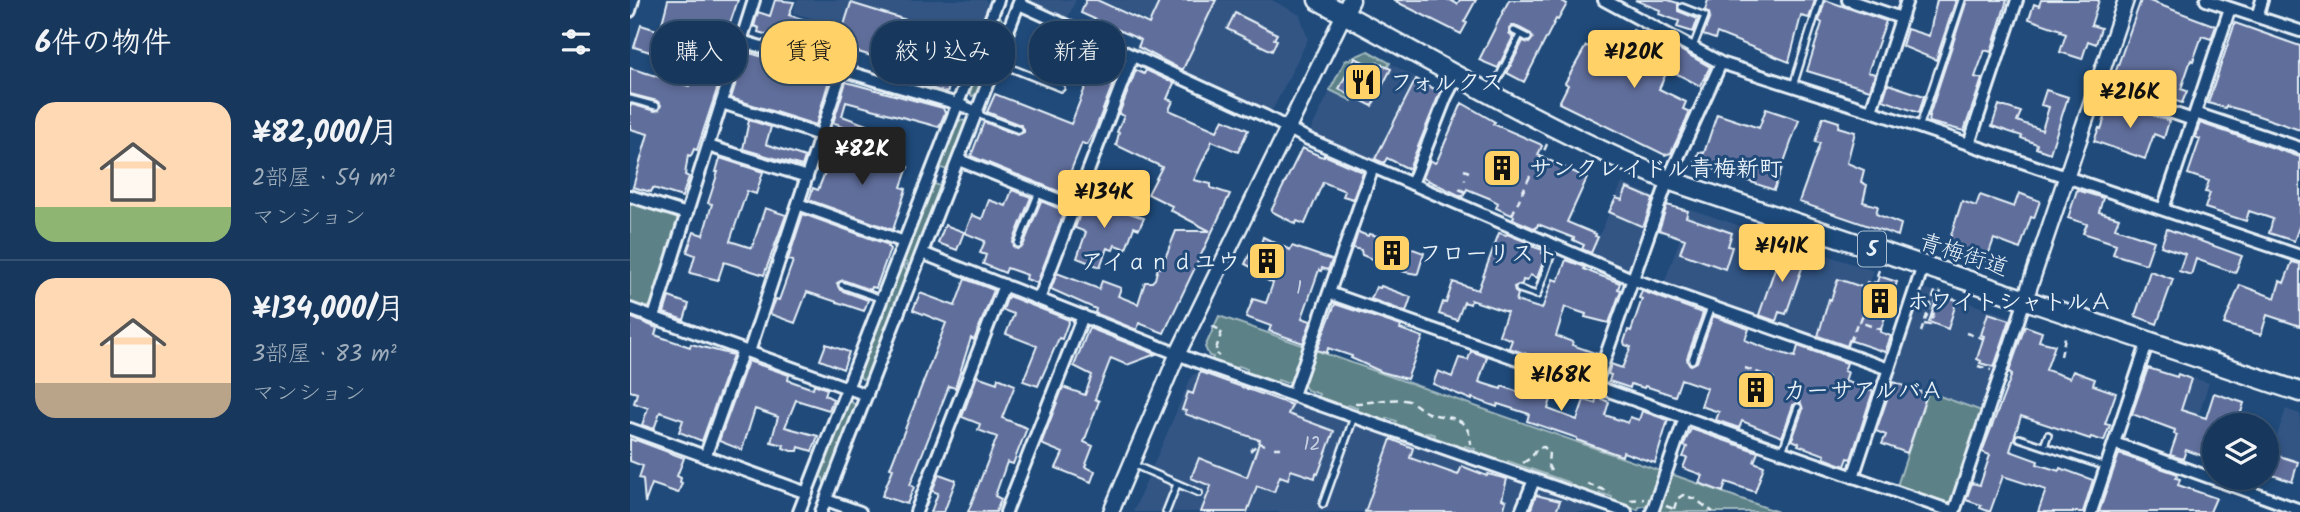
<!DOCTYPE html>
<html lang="ja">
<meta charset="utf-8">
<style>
:root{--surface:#17385c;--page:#203f62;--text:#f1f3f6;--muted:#9eacbb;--line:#365272;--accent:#ffd166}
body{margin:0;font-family:Kalam,"Klee One",sans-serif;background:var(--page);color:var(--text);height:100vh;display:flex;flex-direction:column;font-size:26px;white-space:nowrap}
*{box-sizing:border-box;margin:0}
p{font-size:23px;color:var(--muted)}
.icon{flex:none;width:38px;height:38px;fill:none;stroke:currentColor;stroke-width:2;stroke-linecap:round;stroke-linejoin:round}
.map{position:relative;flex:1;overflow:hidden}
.details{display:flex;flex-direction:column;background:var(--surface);width:630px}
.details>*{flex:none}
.top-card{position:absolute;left:21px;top:21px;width:665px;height:63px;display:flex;gap:14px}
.buttons{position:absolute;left:1572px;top:413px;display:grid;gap:14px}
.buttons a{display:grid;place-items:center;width:77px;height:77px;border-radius:50%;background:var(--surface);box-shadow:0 4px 10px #0003,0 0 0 2px var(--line);font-size:35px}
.price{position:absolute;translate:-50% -60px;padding:0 16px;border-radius:7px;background:var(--accent);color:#111;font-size:23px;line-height:46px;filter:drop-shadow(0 2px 4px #0008)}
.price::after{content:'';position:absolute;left:50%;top:42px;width:21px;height:16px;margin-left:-10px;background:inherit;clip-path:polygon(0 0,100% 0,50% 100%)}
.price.on{background:#222;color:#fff}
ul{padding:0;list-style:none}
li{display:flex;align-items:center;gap:21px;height:175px;padding:0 35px}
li+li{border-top:2px solid var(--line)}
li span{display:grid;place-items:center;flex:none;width:196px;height:140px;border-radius:21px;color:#555}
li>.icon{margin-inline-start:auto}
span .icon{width:84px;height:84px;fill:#fffc;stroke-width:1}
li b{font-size:30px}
h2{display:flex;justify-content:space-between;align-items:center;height:84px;padding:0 35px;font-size:30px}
.tag{padding:0 24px;border-radius:28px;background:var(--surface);box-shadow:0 4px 10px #0003,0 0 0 2px var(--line);font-size:24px;line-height:63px}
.tag.on{background:var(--accent);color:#111}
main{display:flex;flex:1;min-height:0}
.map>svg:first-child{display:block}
.built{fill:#325584}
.green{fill:#5b8186;stroke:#a2b9bf;stroke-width:2}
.building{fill:#606e9b;stroke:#e8f1f8;stroke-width:2}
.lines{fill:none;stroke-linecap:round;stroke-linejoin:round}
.service-casing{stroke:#e8f1f8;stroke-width:10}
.minor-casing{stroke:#e8f1f8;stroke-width:16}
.tertiary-casing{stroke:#e8f1f8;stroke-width:19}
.secondary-casing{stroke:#e8f1f8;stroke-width:21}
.primary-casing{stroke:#e8f1f8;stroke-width:23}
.path{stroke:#e8f1f8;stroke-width:2.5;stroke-dasharray:7 5;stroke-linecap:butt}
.service{stroke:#1f4a7a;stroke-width:5}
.minor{stroke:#1f4a7a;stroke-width:10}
.tertiary{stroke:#1f4a7a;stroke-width:14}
.secondary{stroke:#1f4a7a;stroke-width:16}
.primary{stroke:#1f4a7a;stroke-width:18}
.labels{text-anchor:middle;stroke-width:6;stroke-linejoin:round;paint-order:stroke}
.number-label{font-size:19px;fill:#c6d0e1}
.shield{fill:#1f4a7a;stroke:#acbfd2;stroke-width:2}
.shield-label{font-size:21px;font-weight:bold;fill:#e8f1f8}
.poi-label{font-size:23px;font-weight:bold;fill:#e8f1f8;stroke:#1f4a7a;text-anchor:start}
.street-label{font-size:23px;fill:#e8f1f8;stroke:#1f4a7a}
</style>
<main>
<section class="details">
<h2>6件の物件<svg class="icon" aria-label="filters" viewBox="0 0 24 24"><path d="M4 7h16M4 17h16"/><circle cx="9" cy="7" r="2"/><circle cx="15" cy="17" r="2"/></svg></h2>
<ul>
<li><span style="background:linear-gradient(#ffd9b3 75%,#8fb573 0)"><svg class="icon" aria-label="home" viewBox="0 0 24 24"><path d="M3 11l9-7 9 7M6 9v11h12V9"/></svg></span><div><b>¥82,000/月</b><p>2部屋 · 54 m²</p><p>マンション</p></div></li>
<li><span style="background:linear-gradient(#ffd9b3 75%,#b9a48a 0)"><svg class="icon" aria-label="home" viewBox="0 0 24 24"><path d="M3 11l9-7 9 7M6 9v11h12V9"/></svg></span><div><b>¥134,000/月</b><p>3部屋 · 83 m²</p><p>マンション</p></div></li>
</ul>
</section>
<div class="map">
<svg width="1670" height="512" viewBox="0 0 1670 512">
<rect width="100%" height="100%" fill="#1f4a7a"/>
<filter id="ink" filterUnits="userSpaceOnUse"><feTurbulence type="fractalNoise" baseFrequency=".0143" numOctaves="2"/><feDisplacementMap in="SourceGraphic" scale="14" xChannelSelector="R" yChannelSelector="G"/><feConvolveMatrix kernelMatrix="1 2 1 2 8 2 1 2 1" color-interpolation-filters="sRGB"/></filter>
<g filter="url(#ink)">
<path class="built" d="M167 0H356L358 5 338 58 213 20 210 26 163 13Z
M401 0H446L437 20 401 3Z
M471 0H642L670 15 678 39 643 109 637 110 504 51 518 21Z
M738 51 785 77 743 161 683 135 681 129 715 61Z
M992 183 1021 195 1023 201 1000 268 995 270 961 255Z
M1060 209 1244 271 1217 349 1034 284Z
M1297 289 1379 316 1382 322 1352 411 1261 380 1291 292Z
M572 371 892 483 894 487 885 512H503L562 375Z
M1547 373 1579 383 1568 417 1536 406Z
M1656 409 1670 414V462L1641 453Z
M912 490 975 512H898L906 493Z"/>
<path class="green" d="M370 16 372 20 377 23 349 94 342 96 338 91 365 18Z
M738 51 760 63 757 67H744L725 58 709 89 724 97 722 101 700 90 715 61Z
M331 120 335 121 337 126 320 171 308 167 325 123Z
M302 183 313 187 283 265 278 268 277 263 272 261Z
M0 200 46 215 49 220 22 305 16 308 0 302Z
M274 265 276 270 280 272 239 378 232 379 228 374 269 268Z
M589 316 675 346 663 380 656 383 648 380 647 383 617 373V369L609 366 607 369 582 360 583 357 579 356 575 347Z
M685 350 1030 471 1018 505 1009 507 1008 510 981 500 982 497 970 493 969 496 940 486V483L878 461 877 464 844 452 845 449 835 446 834 448 804 438 805 435 796 432 795 435 765 424 766 421 757 418 756 421 726 411 727 408 718 405 716 407 688 397 689 394 677 390 673 384Z
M1298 392 1352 411 1321 501 1316 503 1267 486Z
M220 401 227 406 199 481 194 483 193 478 188 476 216 403Z
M1041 474 1148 512H1031L1029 509Z"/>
<path class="building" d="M38 0H108L98 29 94 28 92 31 85 55 97 59 67 150 64 149 61 156 58 155 55 175 59 177 52 197 23 188 21 192 3 187 18 134 0 129V104L25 111 29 110 31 105 27 101 0 94V68L59 86 65 66 4 47 11 25 30 31Z
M145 0 164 2 159 15 188 24H194L195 22 211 28 212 25H214L221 3 289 24 283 43 335 58 325 86 320 84 317 93 260 76 264 63 196 42 192 41 191 46 153 35 150 44 137 40 138 35 128 32 129 28 124 26 128 12 140 16Z
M456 0H467L519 24 530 0H586L553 69H550L508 47 511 40 451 13Z
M763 0H820L827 4 830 0H846L834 22 837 23 831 34Z
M879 0H930L937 4 928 20 926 19 894 82 877 73 893 41 899 43 903 38 901 34 886 26H882L879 29V33L883 37 868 68 849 60Z
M1005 0H1038L1048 3V11L1068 19 1063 32 1047 27 1049 21 1029 14 1030 10Z
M1078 0H1185L1179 18 1171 16 1159 62 1087 33 1085 39 1073 35 1080 17 1079 13 1075 10Z
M1195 0 1256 21 1238 72 1245 74 1240 90 1177 71 1192 23 1189 21Z
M1307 0H1326L1306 60 1272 46 1277 29 1299 36Z
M1337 0H1377L1361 52 1355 50 1345 77 1352 79 1334 131 1299 122 1300 116H1299Z
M1411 0H1469L1461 25 1471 28 1466 44 1458 41 1452 59 1430 52 1436 34 1430 32 1431 30 1399 19 1404 4 1409 6Z
M1511 0H1517L1586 26 1581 39 1572 36 1563 61 1561 60 1551 89 1557 91 1552 103 1528 95 1526 99 1482 82Z
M605 13 647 34 644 39 647 40 642 51 597 29Z
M1605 23 1670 46V130L1611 110 1596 106 1595 108 1578 103Z
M1003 30 1034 46 1036 42 1080 67 1070 86 1038 69 1029 89 1056 102 1053 109 1060 112 1041 153 1035 155 929 103 938 85 935 83 956 46 975 51 977 47 988 55Z
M447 43 490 60 491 63 465 130 457 145 452 143 438 178 446 181 440 196 341 156 354 122 387 135 394 132V129L391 125 357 112 365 94 441 124 458 80 435 71Z
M120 53 200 77 186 125 101 98 112 64 116 65Z
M725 58 744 67 747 62 761 69 742 106 709 89Z
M506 70 514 74 516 70 544 83 537 99 543 101 539 110 587 131 593 119 618 130 608 152 582 141 564 180 581 184V188L600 194 534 333 509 323 507 330 465 313 466 309 421 289 427 273 469 289 472 281 491 288 488 296 508 304 515 282H522L525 279 528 267 531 268 546 231H580L540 210 542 206 518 194 532 167 486 145 489 133 487 132 494 116 489 114Z
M786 79 810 92 779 169 757 158 754 163 745 159Z
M216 82 313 108 315 113 309 127 216 102 212 116 242 127 239 134 209 126 208 124 203 123Z
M1258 84 1294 96 1289 113 1253 100Z
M1416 90 1438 97 1420 153 1406 148 1407 144 1391 138 1392 136 1362 126 1369 105 1391 112 1387 121 1412 130 1419 107 1411 105Z
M1481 100 1539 121 1534 138 1524 134 1515 159 1464 141 1469 128 1471 129Z
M832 103 865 122 863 124 910 144 912 146 908 155 957 178 937 222 966 234 965 236 968 237 961 253 952 249 954 245 943 240 944 238 908 224 906 229 883 219 884 216 866 208 868 203 859 198 837 189 833 197 793 178 800 160 805 163 807 161Z
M1136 109 1169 120 1144 190 1065 163 1069 152 1074 153 1087 114 1129 128Z
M1193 117 1209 122 1208 127 1225 132 1217 163 1234 170 1231 182 1237 185 1233 202 1248 206 1246 214 1271 224 1268 236 1169 202 1190 143 1185 142Z
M119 120 141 127 136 144 175 157 172 166 113 149Z
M1570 123 1670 157V224L1664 241 1639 233 1643 219 1619 211 1616 221 1575 208 1580 193 1575 192 1579 181 1558 174 1570 139 1565 137Z
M197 145 278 167 271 187 276 189 263 230 179 200 183 188 188 190 201 158 193 156Z
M672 148 690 156 694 157V155L733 172 723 199 713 196 715 191 693 182 675 224 667 221 666 224 641 211Z
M90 158 133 172 126 194 117 191 100 241 122 248 135 208 156 215 134 275 94 262 88 280 60 273 65 255 57 252 64 232 73 235 82 204 78 203 88 172H86Z
M997 188 1023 199 1014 225 1011 226 979 212 986 198 992 200Z
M382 190 401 197 383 242 384 247 387 249 393 246 411 201 435 211 407 283 396 279 397 275 377 268 375 273 353 264 356 255 350 253 355 241 335 233 342 215 352 219 359 200 376 206Z
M1447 190 1473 198 1469 212 1489 218 1485 228 1524 241 1516 264 1483 254 1486 244 1453 233 1457 224 1438 218Z
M1389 193 1410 201 1404 218 1401 217 1390 249 1364 239 1356 261 1317 248 1332 201 1346 206 1350 195 1384 207Z
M456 198 514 218 509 229 504 227 496 249 485 245 483 250 477 248 470 267 447 258 456 232 445 228Z
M1037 205 1058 211 1056 217 1102 233 1098 246 1102 247 1095 269 1050 253 1055 239 1029 230Z
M173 214 259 245 258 247 260 249 246 288 242 287 241 290 213 280 207 283 210 290 238 300 234 311 177 292 165 323 140 314 146 299 149 300 163 261 158 260Z
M315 225 334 232 327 250 308 243Z
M1537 229 1612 256 1605 273 1566 259 1561 275 1549 271 1555 254 1531 246Z
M728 232 738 236 739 234 744 235 794 253 788 273 787 274 775 272 732 255 731 250 723 248Z
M869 233 876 235 877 234 899 243 898 245 913 250 912 253 916 254 907 278 900 275 897 281 893 280 892 284 884 287 885 292 888 294 886 301 912 309 923 279 928 281 936 260 955 267 954 269 963 273 990 283 988 289 991 290 979 323 955 317 956 314 935 307 926 336 943 342 942 345 968 354 963 369 953 366V368L919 355 917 361 879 348 882 340 869 335 877 312 841 300 840 304 834 302 827 320 809 314 813 302 816 303 823 282 848 290Z
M633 237 660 250 662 246 702 260 698 270 692 268 691 271 689 270 672 318 681 321 673 343 639 331 641 326 616 317 623 299 636 303 643 283 629 276 631 272 615 264 623 247 629 250Z
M1159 247 1173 252 1168 266 1172 268 1156 314 1149 312 1146 321 1129 315 1151 251 1156 253Z
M1662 262 1670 264V326L1637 315 1631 335 1594 324 1610 285 1645 298 1650 281 1654 283Z
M1520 271 1543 279 1527 324 1505 316Z
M1249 276 1267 282 1250 332 1261 336 1255 352 1219 340 1217 346 1188 336 1199 299 1201 300 1208 279 1235 288 1237 282 1246 285Z
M335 279 364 290 344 340 341 338 325 388 319 386 280 485 284 487 277 504 252 496 263 469 260 468 316 323 283 310 290 293 325 306Z
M751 286 781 297 776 312 741 299 746 287 750 288Z
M1012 291 1073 313 1057 358 1058 363 1061 365 1067 362 1083 316 1119 329 1115 340 1138 349 1165 357 1168 346 1217 363 1214 371 1218 372 1215 381 1243 391 1221 459 1218 458 1215 466 1194 458 1195 455 1168 445 1169 443 1162 440 1173 409 1170 402 1163 405 1152 437 1112 421 1109 428 1086 420 1089 412 1071 406 1077 388 1051 379 1045 396 1015 386 1014 388 1001 384 1000 388 979 381 981 375 978 374 981 364 992 368 1001 347 995 345 994 342 998 330 1001 331 1012 299 1009 298Z
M1308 294 1327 300 1318 329 1299 322Z
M378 296 439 320 432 339 429 338 408 386 393 381 407 346 376 334 384 314 373 310Z
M39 297 59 304 54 320 34 313Z
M705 304 771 326 770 329 793 337 777 379 752 372 721 358 722 356 698 348 697 353 687 350Z
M1358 313 1380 320 1364 367 1350 363 1351 361 1347 359 1354 336 1351 335Z
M0 317 27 328 25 335 60 347 61 344 103 355 72 441 49 432 53 420 30 412 24 429 12 425 18 408 4 403 7 393 0 391Z
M1395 326 1412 332 1409 341 1425 345 1416 370 1440 378 1443 371 1465 379 1463 385 1486 393 1475 424 1480 425 1474 441 1461 437 1460 439 1391 416 1380 451 1408 461 1407 464 1429 471 1430 468 1463 480 1453 512H1408L1416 490 1373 476 1360 512 1350 508 1351 505 1336 500 1342 483 1350 485 1360 455 1352 452 1382 374 1379 372Z
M459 328 526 354 497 365 481 358 465 399 469 401 454 442 463 446 455 467 465 471 461 482 426 468 433 453 411 444 433 387 455 395 462 375 444 366Z
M196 344 219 352 213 369 190 360Z
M841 351 857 357 849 382 871 389 872 386 905 398 912 376 927 381 918 409 947 420 954 400 965 403 967 397 979 402 975 415 998 423 1000 417 1009 420 1012 411 1038 420 1025 463 993 452 992 456 975 450 947 440V438L897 421 899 414 868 404 867 407 842 398V400L803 384 808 371 822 377 829 358 838 360Z
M118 361 159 375 158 380 183 389 184 384 197 389 195 395 203 399 199 410 166 400 155 427 188 436 182 451 169 447 168 451H161L153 448 154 445 141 442 148 417 125 409 112 450 89 441Z
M1518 368 1547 377 1548 374 1561 379 1551 410 1576 418 1584 393 1614 403 1607 425H1584V460L1556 450 1553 459 1540 455 1547 435 1544 434 1545 430 1502 414Z
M570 372 662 405 658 414 704 431 688 474 686 473 685 478 661 470 658 479 650 476 644 492 627 486 617 512H571L581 486 561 478 569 458 617 477 630 440 555 414 556 411 552 410 558 392 563 394Z
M347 376 367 383 368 378 385 385 372 418 397 428 383 464 377 462 365 496 371 499 366 512H338L367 437 348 430 350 424 332 417Z
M1263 382 1297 394 1277 453 1252 444 1256 435 1246 431Z
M1061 429 1128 452 1124 462 1134 466 1125 492 1096 482 1093 492 1069 483 1072 476 1070 474 1053 468 1057 458 1053 457 1057 447 1053 446Z
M0 439 5 441 6 440 54 458 47 476 51 478 50 482 52 483 48 493 22 484 15 503 13 479 9 478 13 466 0 461Z
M761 439 783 448 780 458 828 475 832 466 857 476 858 474 877 479 872 499 876 501 873 512H735Z
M1489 454 1548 474 1546 478 1550 479 1548 485 1586 498 1580 512H1469Z
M1643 454 1668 462 1662 482 1637 473Z
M309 474 326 480 314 512H301L308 493 302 491Z
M906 495 930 501 926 512H900Z"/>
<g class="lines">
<defs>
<path id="service" d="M1052 7 1075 16 1063 47
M884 31 898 38
M366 62 431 88
M1163 86 1190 0
M862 91 890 35
M0 99 26 106
M348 112 352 116 389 130
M1289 128 1332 0
M190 135 245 153
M388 244 409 192
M212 285 252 299
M889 289 907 295 924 247
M1062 360 1081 307
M1389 438 1476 467
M1414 446 1418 435
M1152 452 1168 407
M502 464 569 493
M693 504 724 417
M536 512 547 484"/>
<path id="minor" d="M974 0 1091 63 1241 111 1670 256
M1218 0 1271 18
M1576 0 1670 31
M389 4 635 116 678 139 1002 279 1259 369
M0 11 3 0
M1627 17 1632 0
M111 41 328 104 347 112
M1467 87 1563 120
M92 103 190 135
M1241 111 1277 0
M1565 113 1670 148
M1339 144 1387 0
M78 146 177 177
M329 160 444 206
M782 184 816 97 827 76
M0 196 57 214
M168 204 274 242
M1533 209 1600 8
M292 253 573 364 996 512
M699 293 1324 512 1395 300
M409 299 502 57
M0 309 237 395
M24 317 124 0
M119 352 212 70
M965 386 1038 180 1091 63
M663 395 743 167
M0 429 177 493
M1484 443 1670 510
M75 457 113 350
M1223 477 1293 266
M196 500 230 512
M169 512 368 0
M191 512 390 0
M286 512 374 285
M376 512 453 316
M891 512 904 480
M1022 512 1055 418
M1461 512 1518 341"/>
<path id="tertiary" d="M1395 300 1496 0
M481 512 548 353 714 14"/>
<path id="secondary" d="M714 14 721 0"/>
<path id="primary" d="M688 0C804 62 917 130 1038 180L1670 392"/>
</defs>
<use href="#service" class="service-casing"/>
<use href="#minor" class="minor-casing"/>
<use href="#tertiary" class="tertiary-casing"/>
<use href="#secondary" class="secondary-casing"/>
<use href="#primary" class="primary-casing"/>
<path class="path" d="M908 160 911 158 917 144
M834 170 839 172
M834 179 836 180
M829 189 840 194
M882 215 901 174
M1249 270 1230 322 1257 332
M1294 324 1300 325 1311 291
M582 326 592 331 585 352 589 356
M1291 332 1306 289
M1336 333 1355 339
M1220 342 1228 321 1230 322
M1431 356 1436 333
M1348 366 1361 370
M1115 368 1149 380
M725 403C741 403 759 398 774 400 784 401 789 409 798 413 820 420 838 413 841 444
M644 448H653
M620 451 629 443 635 445
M893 463 902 457 907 448 914 447 919 452 918 465 922 473
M957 484 980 492
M1000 500 1014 499
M1036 506 1044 509 1045 512
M1044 509 1047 499 1053 495 1065 499 1083 512"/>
<use href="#service" class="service"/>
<use href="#minor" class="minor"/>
<use href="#tertiary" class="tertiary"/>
<use href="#secondary" class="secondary"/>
<use href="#primary" class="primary"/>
</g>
</g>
<defs>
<symbol id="restaurant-square" viewBox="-11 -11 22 22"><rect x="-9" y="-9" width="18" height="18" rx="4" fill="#ffd166" stroke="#1f4a7a"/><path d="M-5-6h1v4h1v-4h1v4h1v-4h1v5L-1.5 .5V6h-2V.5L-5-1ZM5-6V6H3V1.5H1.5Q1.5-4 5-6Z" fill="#111"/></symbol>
<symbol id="building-square" viewBox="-11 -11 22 22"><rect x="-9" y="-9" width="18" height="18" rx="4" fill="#ffd166" stroke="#1f4a7a"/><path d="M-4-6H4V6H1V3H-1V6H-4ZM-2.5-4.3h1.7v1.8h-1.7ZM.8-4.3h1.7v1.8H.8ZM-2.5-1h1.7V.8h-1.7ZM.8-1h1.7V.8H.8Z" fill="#111"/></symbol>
</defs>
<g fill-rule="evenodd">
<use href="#restaurant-square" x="711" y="60" width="44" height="44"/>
<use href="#building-square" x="850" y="146" width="44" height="44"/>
<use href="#building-square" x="740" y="231" width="44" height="44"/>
<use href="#building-square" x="615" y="239" width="44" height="44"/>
<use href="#building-square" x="1228" y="279" width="44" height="44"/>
<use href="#building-square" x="1104" y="368" width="44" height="44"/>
</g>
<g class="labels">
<g class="number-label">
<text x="669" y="294">1</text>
<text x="682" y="450">12</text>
</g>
<rect class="shield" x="1228" y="231.5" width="28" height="35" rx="5"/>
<g class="shield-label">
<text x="1242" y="256">5</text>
</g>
<g class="poi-label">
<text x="760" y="90">フォルクス</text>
<text x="899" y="176">サンクレイドル青梅新町</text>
<text x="789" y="261">フローリスト</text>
<text x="610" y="269" text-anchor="end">アイａｎｄユウ</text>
<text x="1277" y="309">ホワイトシャトルＡ</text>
<text x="1153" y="398">カーサアルバＡ</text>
</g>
<g class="street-label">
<text transform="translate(1334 254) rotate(18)" y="8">青梅街道</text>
</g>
</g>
</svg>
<div class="buttons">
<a><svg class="icon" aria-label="layers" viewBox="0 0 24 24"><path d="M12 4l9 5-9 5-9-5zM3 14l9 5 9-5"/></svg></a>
</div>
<b class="price" style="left:1004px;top:90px">¥120K</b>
<b class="price" style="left:1500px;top:130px">¥216K</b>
<b class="price on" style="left:232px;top:187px">¥82K</b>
<b class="price" style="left:474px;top:230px">¥134K</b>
<b class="price" style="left:1152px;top:284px">¥141K</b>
<b class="price" style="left:931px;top:413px">¥168K</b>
<div class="top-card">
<a class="tag">購入</a>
<a class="tag on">賃貸</a>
<a class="tag">絞り込み</a>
<a class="tag">新着</a>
</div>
</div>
</main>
